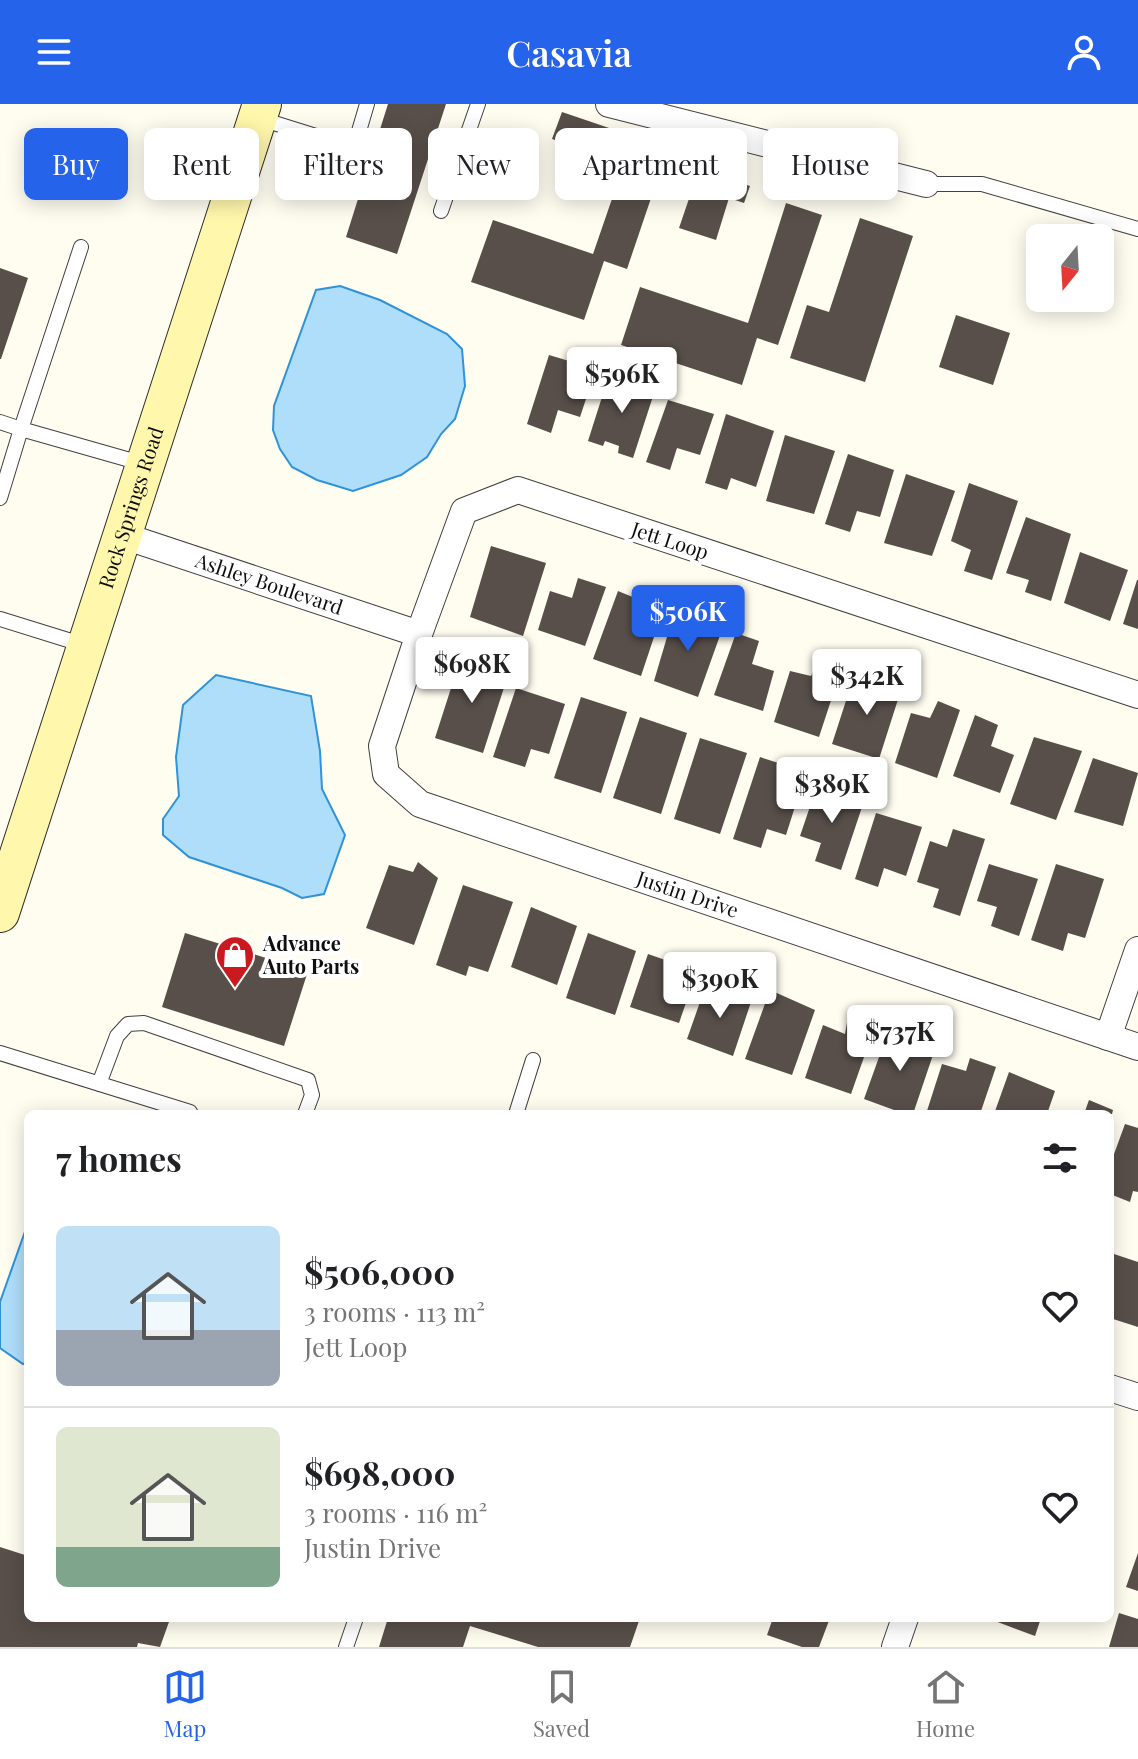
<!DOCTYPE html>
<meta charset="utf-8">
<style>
:root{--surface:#fff;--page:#f6f6f6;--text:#202124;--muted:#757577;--line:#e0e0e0;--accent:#2563eb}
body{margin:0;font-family:"Playfair Display",serif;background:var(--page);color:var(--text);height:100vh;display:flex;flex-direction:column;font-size:30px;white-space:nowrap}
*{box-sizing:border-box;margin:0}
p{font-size:26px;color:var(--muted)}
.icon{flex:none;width:44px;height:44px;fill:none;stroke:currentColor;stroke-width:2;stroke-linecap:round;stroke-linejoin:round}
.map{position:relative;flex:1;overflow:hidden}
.panel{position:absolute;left:24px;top:1006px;width:1090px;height:512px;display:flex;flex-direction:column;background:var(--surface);border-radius:12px;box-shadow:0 4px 20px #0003}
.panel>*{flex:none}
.guide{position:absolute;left:24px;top:24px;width:1090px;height:72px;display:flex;gap:16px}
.needle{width:52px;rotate:198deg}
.fabs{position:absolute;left:1026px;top:120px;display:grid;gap:16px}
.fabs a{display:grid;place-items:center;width:88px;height:88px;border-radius:12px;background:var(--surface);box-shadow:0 4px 20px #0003;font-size:40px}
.price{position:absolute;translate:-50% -68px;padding:0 18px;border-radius:8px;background:#fff;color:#222;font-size:26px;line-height:52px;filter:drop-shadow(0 2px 4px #0008)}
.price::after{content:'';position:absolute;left:50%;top:48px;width:24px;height:18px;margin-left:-12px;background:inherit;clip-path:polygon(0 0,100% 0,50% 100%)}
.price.on{background:var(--accent);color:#fff}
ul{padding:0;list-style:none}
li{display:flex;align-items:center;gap:24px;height:200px;padding:0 32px}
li+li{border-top:2px solid var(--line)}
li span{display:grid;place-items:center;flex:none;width:224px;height:160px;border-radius:12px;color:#555}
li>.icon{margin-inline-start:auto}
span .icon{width:96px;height:96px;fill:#fffc;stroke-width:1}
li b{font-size:34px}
h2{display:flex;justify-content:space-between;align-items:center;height:96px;padding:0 32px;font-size:34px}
.chip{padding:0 28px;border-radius:12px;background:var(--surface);box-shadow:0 4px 20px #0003;font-size:28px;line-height:72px}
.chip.on{background:var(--accent);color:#fff}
header{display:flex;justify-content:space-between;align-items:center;height:104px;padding:0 32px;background:var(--accent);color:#fff;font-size:36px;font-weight:600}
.dock{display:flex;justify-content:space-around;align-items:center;height:112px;border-top:2px solid var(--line);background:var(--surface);font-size:22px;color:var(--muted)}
.dock a{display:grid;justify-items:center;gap:4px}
.dock .on{color:var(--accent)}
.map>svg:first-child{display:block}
.water{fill:#afdefb;stroke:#3092d9;stroke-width:2}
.building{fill:#584f4a}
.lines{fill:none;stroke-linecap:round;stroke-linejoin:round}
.service-casing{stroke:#414141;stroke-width:16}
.minor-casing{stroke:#414141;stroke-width:28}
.secondary-casing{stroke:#303030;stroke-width:40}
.service{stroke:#fff;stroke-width:14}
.minor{stroke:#fff;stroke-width:26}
.secondary{stroke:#fff7ab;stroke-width:38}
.labels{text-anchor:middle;stroke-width:8;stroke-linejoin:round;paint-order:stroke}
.street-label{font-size:20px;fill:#0e0e0e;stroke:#fff}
.poi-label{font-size:20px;font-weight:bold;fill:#0e0e0e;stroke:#fff;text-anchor:start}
</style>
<header><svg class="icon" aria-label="menu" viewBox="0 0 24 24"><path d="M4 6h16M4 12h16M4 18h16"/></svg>Casavia<svg class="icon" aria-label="person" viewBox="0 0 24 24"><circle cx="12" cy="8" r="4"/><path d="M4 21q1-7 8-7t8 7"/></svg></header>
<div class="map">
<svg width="1138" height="1543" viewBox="0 0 1138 1543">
<rect width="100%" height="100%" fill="#fffcf0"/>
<path class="water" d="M340 182 380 196 447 230 462 245 465 282 455 315 441 330 427 353 401 371 353 387 317 376 292 363 280 345 273 326 274 302 316 186Z
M216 571 311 592 320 647 322 685 345 731 324 790 302 794 282 784 189 753 163 731V715L179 692 176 653 183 601Z
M28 1119V1258L23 1260 0 1244V1198Z"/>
<path class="building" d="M388 0H446L397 150 346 133Z
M562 8 668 44 627 165 604 157 584 216 471 178 493 116 593 150 624 60 552 35Z
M718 72 750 82 744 99 729 94 716 136 679 124 694 80 713 87Z
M786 99 822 111 778 241 757 234 742 281 621 241 640 183 748 219Z
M860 114 913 132 865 278 790 254 807 201 829 208Z
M0 164 28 174 1 255H0Z
M956 211 1010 229 993 281 939 263Z
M549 251 596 265 580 313 558 306 551 329 527 320Z
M609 271 655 286 633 354 618 349 619 342 605 337 603 342 588 337Z
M668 296 714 310 700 351 677 344 670 366 646 358Z
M726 310 774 327 756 383 731 374 727 386 705 379Z
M785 331 835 347 814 410 766 397Z
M848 350 894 366 880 413 857 407 850 428 825 420Z
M906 370 955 387 932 452 884 439Z
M969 379 1018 397 992 476 964 467 971 446 951 437Z
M1026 413 1071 430 1051 497 1025 488 1029 476 1006 469Z
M491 442 546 459 523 532 470 513Z
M1080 448 1128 466 1110 517 1064 499Z
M578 474 606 483 585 542 538 526 550 487 572 494Z
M1137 476H1138V525L1123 520Z
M618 487 640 496 633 519 656 527 641 572 593 555Z
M675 506 723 523 698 593 654 577Z
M736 529 759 537 752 560 774 567 763 607 714 591Z
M461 553 509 568 483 649 435 634Z
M818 557 841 566 819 633 774 618 790 567 811 572Z
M855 569 901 586 879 655 832 640Z
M516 584 565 600 549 650 531 645 525 663 493 653Z
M581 593 627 608 601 689 554 674Z
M938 597 960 606 937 674 895 659 911 609 930 614Z
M975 611 998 621 991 642 1014 651 1000 689 953 672Z
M640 613 687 629 661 710 613 694Z
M1034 633 1082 647 1056 716 1010 700Z
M700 634 747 649 720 730 674 715Z
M760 653 806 668 786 731 767 725 761 744 733 735Z
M1093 654 1138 669 1123 722 1074 708Z
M817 682 864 697 841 766 815 757 821 739 800 732Z
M876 709 922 723 906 772 884 764 878 783 855 775Z
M953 725 985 735 960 812 933 803 939 785 917 778 930 737 947 743Z
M418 758 438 774 414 841 366 824 389 761 413 768Z
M989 760 1038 775 1019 832 991 822 997 803 977 797Z
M1056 760 1104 775 1085 834 1068 829 1063 847 1031 836Z
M463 781 513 798 488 868 469 862 466 872 436 861Z
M531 803 577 822 557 881 511 863Z
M185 829 308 867 284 942 162 903Z
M588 829 636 847 615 911 566 894Z
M648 850 697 867 679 919 630 903Z
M706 881 752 895 733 952 687 935Z
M770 886 815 906 792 971 745 955Z
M848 913 875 922 851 990 805 974 823 921 845 930Z
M888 928 936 942 913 1010H905L864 995Z
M970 954 996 963 980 1010H926L942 960 966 967Z
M1009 968 1055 987 1047 1010H994Z
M1089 996 1113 1006 1112 1010H1084Z
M1125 1020 1138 1024V1088L1133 1087 1130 1098 1110 1090V1061Z
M1114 1150 1138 1158V1223L1110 1214V1161Z
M0 1443 28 1452V1514H167L170 1515 160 1543 138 1539 137 1543H0Z
M1138 1449V1487L1126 1483Z
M1119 1509 1138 1515V1543H1109Z
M388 1514H640L630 1543H538L470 1522 463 1543H379Z
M773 1514H830L819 1543H802L767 1531Z
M987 1514H1041L1035 1532Z"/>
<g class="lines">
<defs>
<path id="service" d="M258 14 354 44 367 0
M926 80H982L1138 125
M441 107 478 0
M0 318 21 325 81 143
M0 394 21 325 144 360
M0 515 84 541
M0 949 190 1008
M99 980 117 932 128 920 144 919 308 976 312 991 305 1010
M516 1010 533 956
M346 1543 356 1514"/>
<g id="minor">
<path d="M609 0 926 80"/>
<path id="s1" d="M121 431 419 530"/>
<path id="s2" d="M1138 591 518 386 464 407 419 530 382 642 386 670 420 700 1138 943"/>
<path d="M1108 933 1138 846"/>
<path d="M1110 1284 1138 1293"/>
<path d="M895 1543 905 1514"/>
</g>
<g id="secondary">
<path id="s3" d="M0 809 262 0"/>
</g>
</defs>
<use href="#service" class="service-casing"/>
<use href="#minor" class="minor-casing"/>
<use href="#secondary" class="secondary-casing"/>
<use href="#service" class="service"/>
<use href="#minor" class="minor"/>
<use href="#secondary" class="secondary"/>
</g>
<defs>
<symbol id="shop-pin" viewBox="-11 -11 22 30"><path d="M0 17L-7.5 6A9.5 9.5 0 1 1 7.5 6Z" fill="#cb1a1f" stroke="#fff"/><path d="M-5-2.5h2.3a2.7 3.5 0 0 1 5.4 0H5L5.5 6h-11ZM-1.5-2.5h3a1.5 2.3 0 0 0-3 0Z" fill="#fff"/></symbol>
</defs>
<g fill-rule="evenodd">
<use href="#shop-pin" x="213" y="829" width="44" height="60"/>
</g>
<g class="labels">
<g class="street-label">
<text dy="7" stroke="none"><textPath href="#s3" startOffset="426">Rock Springs Road</textPath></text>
<text transform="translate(670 437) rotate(18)" y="7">Jett Loop</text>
<text dy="7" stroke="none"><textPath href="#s1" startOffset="156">Ashley Boulevard</textPath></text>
<text dy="7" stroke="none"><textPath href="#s2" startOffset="1316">Justin Drive</textPath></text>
</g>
<g class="poi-label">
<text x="263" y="847">Advance<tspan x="263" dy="23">Auto Parts</tspan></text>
</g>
</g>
</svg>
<div class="fabs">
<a><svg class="needle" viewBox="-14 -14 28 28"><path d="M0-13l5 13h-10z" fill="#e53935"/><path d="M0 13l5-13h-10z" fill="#757577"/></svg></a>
</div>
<b class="price" style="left:622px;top:311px">$596K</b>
<b class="price on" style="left:688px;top:549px">$506K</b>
<b class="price" style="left:472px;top:601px">$698K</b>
<b class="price" style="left:867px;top:613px">$342K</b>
<b class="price" style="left:832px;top:721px">$389K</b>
<b class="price" style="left:720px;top:916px">$390K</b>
<b class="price" style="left:900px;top:969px">$737K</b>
<div class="guide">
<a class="chip on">Buy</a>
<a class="chip">Rent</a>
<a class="chip">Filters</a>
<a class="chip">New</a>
<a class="chip">Apartment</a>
<a class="chip">House</a>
</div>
<section class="panel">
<h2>7 homes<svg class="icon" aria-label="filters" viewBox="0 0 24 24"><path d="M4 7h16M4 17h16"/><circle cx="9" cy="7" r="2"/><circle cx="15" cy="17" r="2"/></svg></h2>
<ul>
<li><span style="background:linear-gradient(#bfe0f5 65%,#9aa5b1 0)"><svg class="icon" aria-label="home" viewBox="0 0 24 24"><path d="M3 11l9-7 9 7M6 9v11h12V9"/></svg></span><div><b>$506,000</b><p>3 rooms · 113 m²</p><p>Jett Loop</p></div><svg class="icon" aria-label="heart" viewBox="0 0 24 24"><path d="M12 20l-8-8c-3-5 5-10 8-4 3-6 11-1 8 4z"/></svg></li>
<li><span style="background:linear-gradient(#dfe7d0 75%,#7fa58c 0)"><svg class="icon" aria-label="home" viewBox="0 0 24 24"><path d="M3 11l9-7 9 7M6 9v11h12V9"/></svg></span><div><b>$698,000</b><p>3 rooms · 116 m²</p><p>Justin Drive</p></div><svg class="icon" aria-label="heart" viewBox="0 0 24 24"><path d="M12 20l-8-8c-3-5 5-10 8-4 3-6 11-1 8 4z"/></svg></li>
</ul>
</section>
</div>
<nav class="dock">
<a class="on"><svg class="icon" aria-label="map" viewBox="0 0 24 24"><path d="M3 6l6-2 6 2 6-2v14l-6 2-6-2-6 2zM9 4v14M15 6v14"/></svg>Map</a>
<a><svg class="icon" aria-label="saved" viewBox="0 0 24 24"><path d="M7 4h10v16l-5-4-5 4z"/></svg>Saved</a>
<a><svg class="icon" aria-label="home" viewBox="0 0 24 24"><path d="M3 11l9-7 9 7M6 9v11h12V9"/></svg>Home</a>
</nav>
